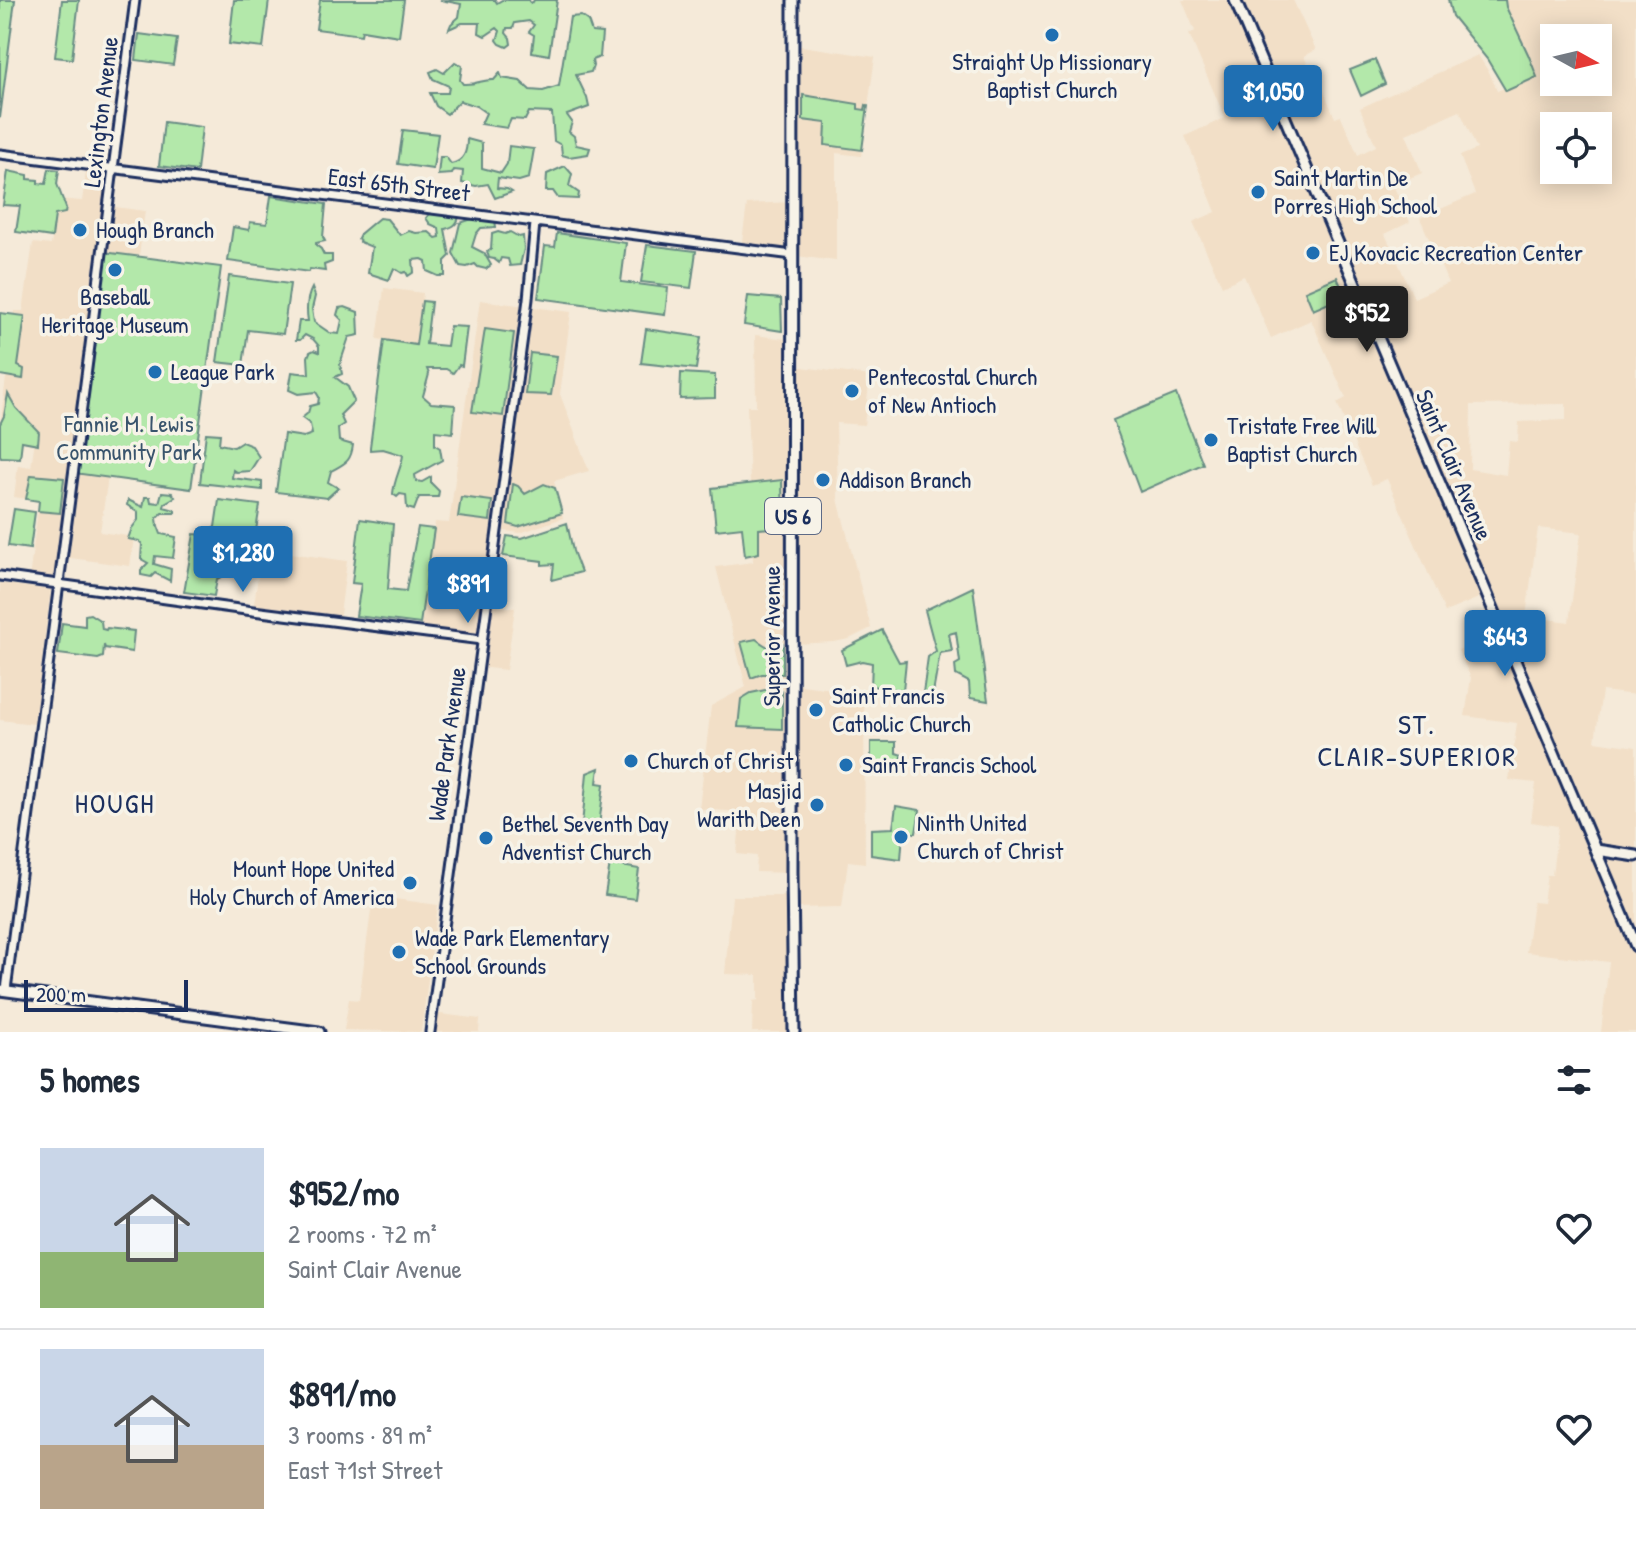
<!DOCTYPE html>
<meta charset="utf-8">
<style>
:root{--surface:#fff;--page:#f2f2f3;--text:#1f2937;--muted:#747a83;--line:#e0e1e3;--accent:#1f6fb2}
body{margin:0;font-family:"Patrick Hand",sans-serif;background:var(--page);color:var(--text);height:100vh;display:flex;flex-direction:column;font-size:30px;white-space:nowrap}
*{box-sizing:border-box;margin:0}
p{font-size:26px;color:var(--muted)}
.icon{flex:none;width:44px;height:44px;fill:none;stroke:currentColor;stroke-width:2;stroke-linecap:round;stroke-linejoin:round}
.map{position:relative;height:1032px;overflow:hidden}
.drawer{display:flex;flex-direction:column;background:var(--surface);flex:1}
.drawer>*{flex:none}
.needle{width:52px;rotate:98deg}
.fabs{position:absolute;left:1540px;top:24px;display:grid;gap:16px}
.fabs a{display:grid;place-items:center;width:72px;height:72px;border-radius:0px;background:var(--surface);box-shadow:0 4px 20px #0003;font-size:40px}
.scale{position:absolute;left:24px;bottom:20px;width:164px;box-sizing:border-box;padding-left:8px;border:4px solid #1b2f5e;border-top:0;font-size:22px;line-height:28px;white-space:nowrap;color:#1b2f5e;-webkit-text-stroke:6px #f7f3e8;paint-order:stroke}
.price{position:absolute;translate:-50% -68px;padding:0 18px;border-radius:8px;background:var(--accent);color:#fff;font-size:26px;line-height:52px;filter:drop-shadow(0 2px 4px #0008)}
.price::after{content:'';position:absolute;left:50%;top:48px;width:24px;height:18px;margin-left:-12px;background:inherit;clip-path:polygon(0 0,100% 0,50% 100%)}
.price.active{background:#222;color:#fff}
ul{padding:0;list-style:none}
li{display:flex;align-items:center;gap:24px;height:200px;padding:0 40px}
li+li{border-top:2px solid var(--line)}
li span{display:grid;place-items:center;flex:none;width:224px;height:160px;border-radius:0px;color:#555}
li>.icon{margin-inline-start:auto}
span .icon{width:96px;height:96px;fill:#fffc;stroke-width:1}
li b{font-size:34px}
h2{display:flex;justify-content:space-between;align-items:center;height:96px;padding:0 40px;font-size:34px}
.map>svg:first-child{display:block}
.built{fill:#f2dfc7;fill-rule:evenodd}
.green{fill:#b3e8aa;stroke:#678c84;stroke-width:2}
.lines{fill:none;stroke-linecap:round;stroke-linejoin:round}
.minor-casing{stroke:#1b2f5e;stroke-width:13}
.major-casing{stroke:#1b2f5e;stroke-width:15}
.minor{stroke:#f7f3e8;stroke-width:7}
.major{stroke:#f7f3e8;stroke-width:9}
.poi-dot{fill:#1f6fb2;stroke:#f7f3e8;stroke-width:3}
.labels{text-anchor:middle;stroke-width:7;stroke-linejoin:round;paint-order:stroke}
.shield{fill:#f7f3e8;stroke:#5d6a87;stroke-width:2}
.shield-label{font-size:22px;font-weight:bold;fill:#1b2f5e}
.poi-label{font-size:24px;fill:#1b2f5e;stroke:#f7f3e8;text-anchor:start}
.street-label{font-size:24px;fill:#1b2f5e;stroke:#f7f3e8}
.park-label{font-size:24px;fill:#39546d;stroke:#f7f3e8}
.quarter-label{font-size:28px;letter-spacing:2px;fill:#1b2f5e;stroke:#f7f3e8}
</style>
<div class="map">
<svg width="1636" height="1032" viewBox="0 0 1636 1032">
<rect width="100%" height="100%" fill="#f5ead9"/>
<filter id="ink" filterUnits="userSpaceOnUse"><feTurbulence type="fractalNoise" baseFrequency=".0125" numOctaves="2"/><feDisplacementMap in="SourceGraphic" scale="16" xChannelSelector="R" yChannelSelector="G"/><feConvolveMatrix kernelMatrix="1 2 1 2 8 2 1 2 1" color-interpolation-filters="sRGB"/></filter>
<g filter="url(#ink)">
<path class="built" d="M1182 0H1293L1316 50 1304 56 1314 78 1318 77 1335 118 1341 116 1358 155 1376 146 1360 108 1478 55 1490 74 1497 91 1536 77 1528 54 1506 7 1505 0H1636V695L1602 691 1595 741 1636 747V1032H1601L1609 962 1526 952 1533 902 1543 903 1547 875H1552L1558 826 1531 822 1536 783 1509 780 1517 723 1465 716 1471 678 1458 650 1502 631 1486 595 1445 612 1387 479 1372 485 1337 403 1346 398 1311 320 1271 338 1244 276 1222 286 1193 222 1216 212 1185 136 1225 118 1189 34 1195 31ZM1554 38H1598V82H1554ZM1460 111 1477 149 1460 156 1475 194 1420 218 1448 283 1414 298 1385 234 1410 222 1393 185 1422 173 1406 134ZM1554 126H1598V170H1554ZM1566 404V420L1519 422 1518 442 1509 441 1506 475 1470 469 1471 405ZM1538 528 1581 533 1569 622 1526 616Z
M795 45 875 57 861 156 836 153V261L741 249 747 204 793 202Z
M87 165 114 168 108 206 145 211 139 256 104 252 79 474 108 477 100 532 134 537 130 566 63 557 60 583 29 579 39 501 14 497 18 465 31 467 36 433 0 427 14 311H23L33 243 51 245 58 199 82 201Z
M384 288 423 293 417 345 377 339Z
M480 300 571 312 560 394 589 471 554 481 563 518 520 533 497 530 487 605 515 608 506 670 478 667 482 640 420 632 435 522 449 523Z
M755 335 793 340 794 366 870 376 864 425 836 423 838 499 871 628 849 639 834 642 794 644 793 684 864 693 865 863 848 861 842 907 793 908 794 1032H752L753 1001 758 1000V975L725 974 732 896H792V873L756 872 757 856 737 854 741 812 699 809 711 706 746 687 716 567 753 562 747 406H756Z
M262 549 347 561 339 622 253 611Z
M0 583 51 590 34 724 0 720Z
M373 896 438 905 421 1032 344 1030 349 999 359 1000Z
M432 1013 480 1019 479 1032H430Z"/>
<path class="green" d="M0 0H15L0 118Z
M62 0H79L72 59 55 57Z
M234 0H269L263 48 229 44Z
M320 0H404L399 36 362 30 361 35 316 29Z
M440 0H495L497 3 502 0H529L530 3 533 2 534 0H557L549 55 532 52 534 35 529 32 534 25 529 21 515 23 513 28H507L506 33 510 38 511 44 507 47 500 44 497 40 500 31 497 28 485 36 479 33 480 23H462L449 29 451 24 459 17 461 4Z
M1448 0H1505L1506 7 1528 54 1537 77 1506 91 1487 59 1452 16Z
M581 16 588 21 592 32 602 33 600 57 592 60 593 66 591 72 576 75 587 98 589 107 567 115 572 122 569 132 574 136 576 145 590 148 588 154 569 157 562 155 561 145 554 141 552 113 529 112 525 120 511 119 507 128 481 124 486 113 476 106 460 101 447 114 436 106 430 93H448L449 86 433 79 430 72 437 69 444 73 455 62 462 66 460 80 463 84C477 85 483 79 494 80L500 73 502 78 520 81 530 90 543 91 559 86 570 17Z
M139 34 177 39 173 65 136 60Z
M1375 60 1385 84 1361 96 1350 70Z
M803 95 858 104V109L865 110 866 105 868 106 862 150 825 145 826 123 803 120Z
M164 122 202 127 197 171 159 166Z
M403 130 438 134 433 169 398 164Z
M467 139 482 143V168L501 173 507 164 509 146 534 149 529 178 519 181 498 178 497 188 507 189 512 192 495 198 488 184 476 186 462 183 463 171 454 170 452 174 438 175 440 157H446L451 164C464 161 467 152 467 139Z
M565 166 572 174 569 186 579 193 578 199 558 198 553 191H546L547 174Z
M49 169 59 170 57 184 66 208 65 213 55 215 52 237 16 232 20 206 3 205 8 171 28 175V179L38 180V183L46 184Z
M271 196 326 204 323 237 325 241 316 243V245L321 249 324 255H332V262L324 265 325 271 310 269 309 272 228 261 233 227 249 230 250 222 267 224Z
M436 212 444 215 459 217C457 225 453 227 445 229L450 256 445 261V276H438L427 271 426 261 422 259 413 260 414 272 408 276 406 272 402 273 394 268 389 280 368 273 372 247 360 242 358 238 360 234 379 218 387 219 400 235 409 231 416 233 429 232 436 238 440 237 439 228 430 224 426 218 429 214Z
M475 218 495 220 496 227 481 228 476 234 472 247 484 253 491 265 486 269 478 267 475 264 467 267 460 266 453 253 460 223Z
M498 232 505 234 510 232 519 237 523 236 524 249 520 265 510 266 508 259 501 258 499 263 494 259 489 258 487 251 491 250 492 234Z
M557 233 626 243 621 282 668 288 665 315 538 298 545 246 555 247Z
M647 245 696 251 691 288 641 282Z
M103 252 221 267 191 489 74 473Z
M229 276 290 284 283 334 248 330 243 365 217 362Z
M1337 277 1345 296 1313 310 1305 291Z
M312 288 315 296 312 309 314 322 330 333 339 334 342 320 337 315 339 308 345 307 358 312 359 335 349 337 340 364 342 374 335 377 348 387 354 401 340 415 344 424 338 428 339 441 353 445C351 462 345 463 331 471L328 482 338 488 327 498 276 492 284 434 304 437 312 434 310 424 302 418 308 413 310 406 318 404 319 397 316 392 298 394 289 390 292 372 309 374 308 357 310 352 314 350 319 352V346L313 339 305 335 300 340H296L299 321H308C306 309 306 299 312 288Z
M748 296 781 299 782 331 744 325Z
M422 301 431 302 426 344 447 346 450 326 467 327 462 366 459 365 453 373 446 369H427L429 374 423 396 431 403 455 405 453 433 435 431V445L440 448 442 460 415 475 416 481 422 482 431 477V483L439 491 438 497H419L414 510 407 508 406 495 400 494 397 497 393 494C394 479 402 467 403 455L383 449 370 450V447L384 340 416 345Z
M0 313 25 316 18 366 24 369 23 379 0 375Z
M485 329 514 333 503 416 472 412Z
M646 329 701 337 696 369 641 363Z
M530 353 557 356 551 395 525 394Z
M681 373 715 375V398L680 399Z
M8 394 16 408 39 432 38 444 22 441 20 458 1 457 0 455V424L4 416Z
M1176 394 1203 464 1140 492 1113 420Z
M206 433 220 434 219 444 234 447 242 442 252 446 259 457 250 471 236 472 233 470 232 478 262 482V490L200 483Z
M31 475 64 478 60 513 38 511 39 501 26 499Z
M782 480 783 527 759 529V553L745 556 742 527 716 530 712 488Z
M513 484 518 486 525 494 544 484 555 488 562 513 518 527 508 524Z
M162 492 172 493 175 497 165 503 164 507 175 510V513H162L157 518 158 526 161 534 176 537 173 558 155 556 154 564 171 569 170 581 155 573 151 577 141 575V570L148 563 141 559 142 544 139 541 128 539 132 528 138 520V512L127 505 128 500 143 507 145 497H150L151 502 159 503Z
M461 497 492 501 490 521 458 517Z
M219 500 260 505 250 569 230 567 231 572 217 579 214 596 184 592 194 534 204 535 215 527Z
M14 509 35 512 30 549 8 546Z
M360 519 393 524 388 589 406 591 418 527 434 529 420 624 356 616 361 584 352 583Z
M567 523 573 551 581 572 552 580 554 564 542 565V561L503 556 507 536 522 538Z
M973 587 988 701 970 698 969 682 956 675 955 665 960 662 956 632 949 634 952 651 940 653 933 693H923L928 657 936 651 925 610Z
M90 614 101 621 102 629 106 630 107 628 134 631 132 652 105 648 104 645 103 657 98 659 58 654 62 623 85 626V615Z
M882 630 899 662 906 661 903 690 871 686 872 663 862 661 846 665 842 650Z
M756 639C765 646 773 652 783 644V674H762L751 678 741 642Z
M770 689 782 691V729L738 727 741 699 751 693Z
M871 742H896V753L902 755 901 773H871Z
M599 768 597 783 604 784 599 826 582 825 587 773Z
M896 806 920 810 916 833H903L901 859 871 855V829L893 828Z
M610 864 639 869 635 899 605 895Z"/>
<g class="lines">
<defs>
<path id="minor" d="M0 154 793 255
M0 576 253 611 482 640
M6 990 135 0
M430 1032 528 299 535 223"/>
<path id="major" d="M793 0 792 872 794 1032
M1235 0 1636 946
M1596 850 1636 856
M0 990 319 1032"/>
</defs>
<use href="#minor" class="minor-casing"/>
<use href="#major" class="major-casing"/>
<use href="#minor" class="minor"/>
<use href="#major" class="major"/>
</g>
</g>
<g class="poi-dot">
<circle cx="1052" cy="35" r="8"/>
<circle cx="1258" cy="192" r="8"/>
<circle cx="80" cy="230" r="8"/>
<circle cx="1313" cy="253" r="8"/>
<circle cx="115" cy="270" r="8"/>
<circle cx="155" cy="372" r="8"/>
<circle cx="852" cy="391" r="8"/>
<circle cx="1211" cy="440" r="8"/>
<circle cx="823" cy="480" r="8"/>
<circle cx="816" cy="710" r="8"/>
<circle cx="631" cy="761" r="8"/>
<circle cx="846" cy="765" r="8"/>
<circle cx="817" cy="805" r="8"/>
<circle cx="901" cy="837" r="8"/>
<circle cx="486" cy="838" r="8"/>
<circle cx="410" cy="883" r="8"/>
<circle cx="399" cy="952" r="8"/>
</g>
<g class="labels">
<rect class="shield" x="765" y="498" width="56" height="36" rx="6"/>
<g class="shield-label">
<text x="793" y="524">US 6</text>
</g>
<g class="poi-label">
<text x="1052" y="70" text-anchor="middle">Straight Up Missionary<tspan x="1052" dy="28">Baptist Church</tspan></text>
<text x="1274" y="186">Saint Martin De<tspan x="1274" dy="28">Porres High School</tspan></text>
<text x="96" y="238">Hough Branch</text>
<text x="1329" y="261">EJ Kovacic Recreation Center</text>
<text x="115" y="305" text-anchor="middle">Baseball<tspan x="115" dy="28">Heritage Museum</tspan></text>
<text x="171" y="380">League Park</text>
<text x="868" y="385">Pentecostal Church<tspan x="868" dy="28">of New Antioch</tspan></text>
<text x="1227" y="434">Tristate Free Will<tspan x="1227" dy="28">Baptist Church</tspan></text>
<text x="839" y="488">Addison Branch</text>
<text x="832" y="704">Saint Francis<tspan x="832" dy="28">Catholic Church</tspan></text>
<text x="647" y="769">Church of Christ</text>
<text x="862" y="773">Saint Francis School</text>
<text x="801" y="799" text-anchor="end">Masjid<tspan x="801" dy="28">Warith Deen</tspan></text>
<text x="917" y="831">Ninth United<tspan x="917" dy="28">Church of Christ</tspan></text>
<text x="502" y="832">Bethel Seventh Day<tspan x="502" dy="28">Adventist Church</tspan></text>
<text x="394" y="877" text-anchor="end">Mount Hope United<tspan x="394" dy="28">Holy Church of America</tspan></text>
<text x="415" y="946">Wade Park Elementary<tspan x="415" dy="28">School Grounds</tspan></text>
</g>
<g class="street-label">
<text transform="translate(101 112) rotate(-83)" y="8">Lexington Avenue</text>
<text transform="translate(399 185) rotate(7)" y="8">East 65th Street</text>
<text transform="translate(1454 465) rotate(67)" y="8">Saint Clair Avenue</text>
<text transform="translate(772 636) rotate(-90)" y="8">Superior Avenue</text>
<text transform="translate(447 744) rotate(-82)" y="8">Wade Park Avenue</text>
</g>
<g class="park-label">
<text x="129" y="432">Fannie M. Lewis<tspan x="129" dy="28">Community Park</tspan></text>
</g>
<g class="quarter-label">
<text x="1417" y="734">ST.<tspan x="1417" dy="32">CLAIR-SUPERIOR</tspan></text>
<text x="115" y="813">HOUGH</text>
</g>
</g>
</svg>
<div class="fabs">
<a><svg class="needle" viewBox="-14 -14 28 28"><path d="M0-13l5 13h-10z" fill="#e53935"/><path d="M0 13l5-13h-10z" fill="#747a83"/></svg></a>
<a><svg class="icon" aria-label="locate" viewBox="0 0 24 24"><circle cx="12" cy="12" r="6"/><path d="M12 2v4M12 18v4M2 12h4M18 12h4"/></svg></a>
</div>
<div class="scale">200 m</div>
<b class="price" style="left:1273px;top:133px">$1,050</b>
<b class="price active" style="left:1367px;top:354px">$952</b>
<b class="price" style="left:243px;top:594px">$1,280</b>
<b class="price" style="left:468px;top:625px">$891</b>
<b class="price" style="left:1505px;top:678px">$643</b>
</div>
<section class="drawer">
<h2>5 homes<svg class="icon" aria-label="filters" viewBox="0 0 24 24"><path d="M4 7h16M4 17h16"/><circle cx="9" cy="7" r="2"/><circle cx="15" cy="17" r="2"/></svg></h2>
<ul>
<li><span style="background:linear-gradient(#c9d6e8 65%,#8fb573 0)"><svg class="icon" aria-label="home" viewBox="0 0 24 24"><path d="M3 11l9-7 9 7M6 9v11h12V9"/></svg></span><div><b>$952/mo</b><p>2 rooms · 72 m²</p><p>Saint Clair Avenue</p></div><svg class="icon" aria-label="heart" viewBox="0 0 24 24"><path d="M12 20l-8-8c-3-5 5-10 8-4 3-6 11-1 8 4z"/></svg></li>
<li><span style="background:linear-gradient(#c9d6e8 60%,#b9a48a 0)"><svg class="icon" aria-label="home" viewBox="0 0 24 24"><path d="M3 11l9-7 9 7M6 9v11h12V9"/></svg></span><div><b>$891/mo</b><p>3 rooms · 89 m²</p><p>East 71st Street</p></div><svg class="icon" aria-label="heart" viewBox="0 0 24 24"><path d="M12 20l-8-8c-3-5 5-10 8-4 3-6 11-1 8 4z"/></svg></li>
</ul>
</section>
